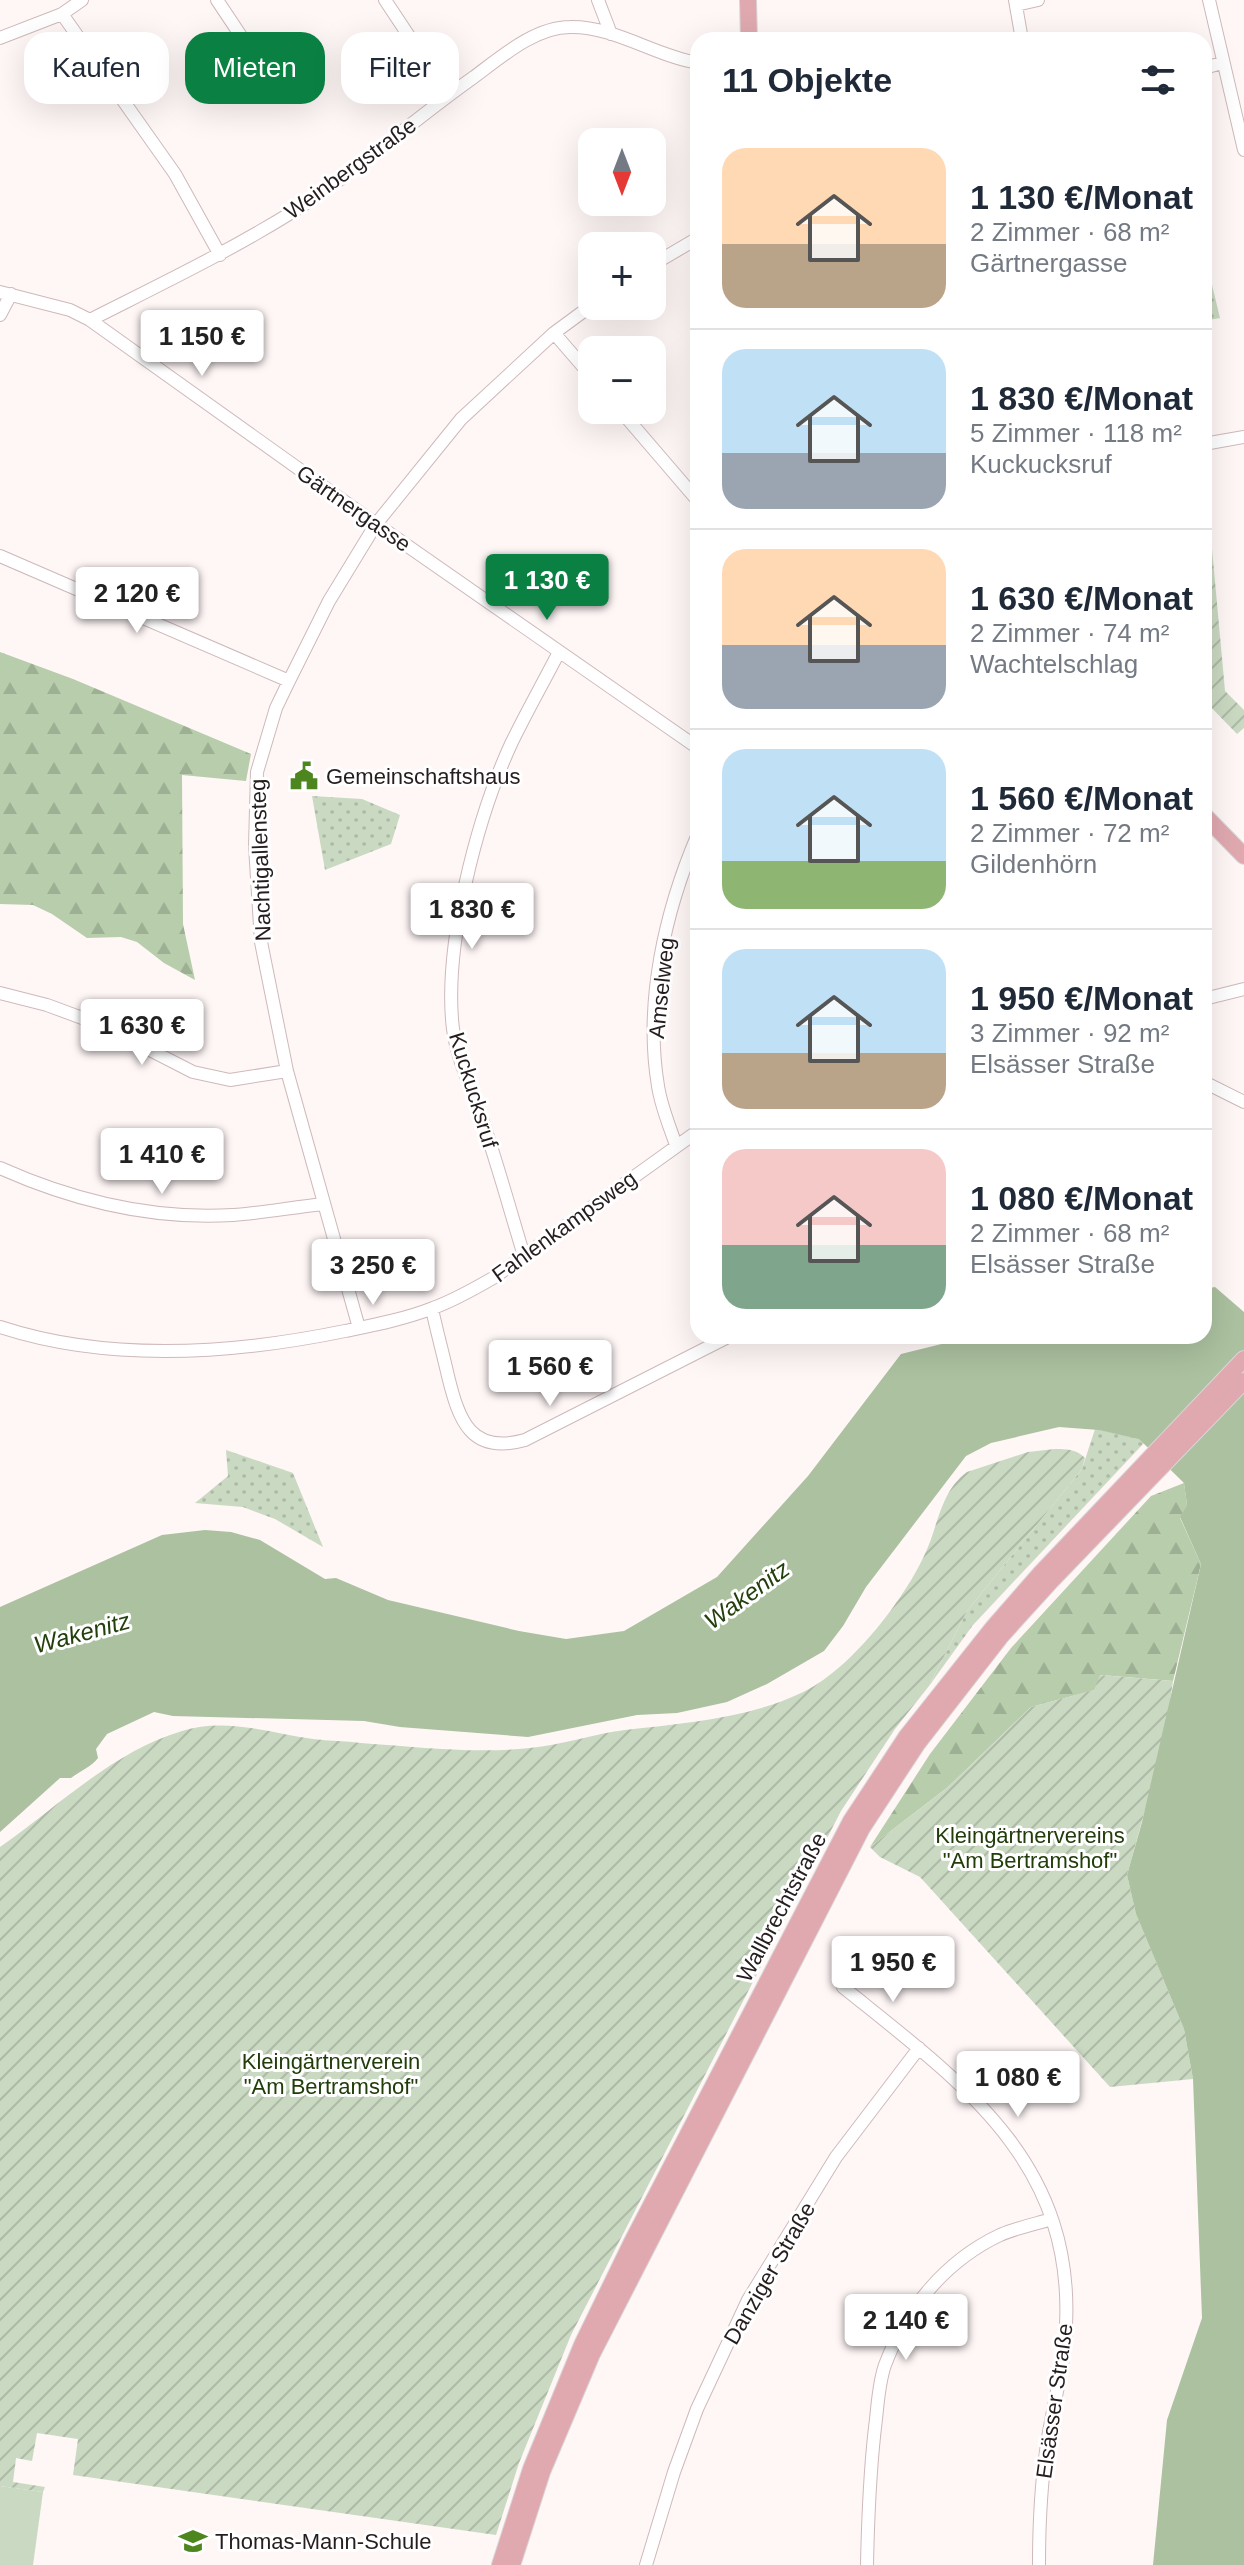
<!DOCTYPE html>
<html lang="de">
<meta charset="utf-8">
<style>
:root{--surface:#fff;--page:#f6f6f7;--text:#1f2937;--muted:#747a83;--line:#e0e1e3;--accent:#0b8043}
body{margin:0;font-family:Helvetica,sans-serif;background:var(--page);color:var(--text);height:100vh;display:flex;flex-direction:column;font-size:30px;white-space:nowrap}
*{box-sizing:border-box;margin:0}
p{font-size:26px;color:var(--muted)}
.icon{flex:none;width:44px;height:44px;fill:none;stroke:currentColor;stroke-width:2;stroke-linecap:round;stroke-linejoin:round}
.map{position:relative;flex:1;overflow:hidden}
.details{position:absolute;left:690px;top:32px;width:522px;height:1312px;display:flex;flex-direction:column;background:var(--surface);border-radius:24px;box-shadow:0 8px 32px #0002}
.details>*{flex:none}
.guide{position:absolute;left:24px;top:32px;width:546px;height:72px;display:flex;gap:16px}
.needle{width:52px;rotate:180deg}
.tools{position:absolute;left:578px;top:128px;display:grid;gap:16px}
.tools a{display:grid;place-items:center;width:88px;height:88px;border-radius:16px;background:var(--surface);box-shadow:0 8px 32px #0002;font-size:40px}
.price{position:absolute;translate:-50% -68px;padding:0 18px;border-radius:8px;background:#fff;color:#222;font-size:26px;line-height:52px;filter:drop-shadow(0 2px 4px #0008)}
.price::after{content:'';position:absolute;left:50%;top:48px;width:24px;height:18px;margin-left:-12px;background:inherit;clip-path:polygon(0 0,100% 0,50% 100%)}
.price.selected{background:var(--accent);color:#fff}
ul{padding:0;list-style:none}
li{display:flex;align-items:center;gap:24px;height:200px;padding:0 32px}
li+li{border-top:2px solid var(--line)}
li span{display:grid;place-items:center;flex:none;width:224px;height:160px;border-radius:24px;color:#555}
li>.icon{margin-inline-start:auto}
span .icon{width:96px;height:96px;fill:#fffc;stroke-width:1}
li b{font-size:34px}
h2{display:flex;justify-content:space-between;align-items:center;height:96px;padding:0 32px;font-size:34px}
.chip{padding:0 28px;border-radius:24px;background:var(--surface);box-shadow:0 8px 32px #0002;font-size:28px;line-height:72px}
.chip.selected{background:var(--accent);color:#fff}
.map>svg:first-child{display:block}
.grass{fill:url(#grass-dots)}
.forest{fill:url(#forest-firs)}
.garden{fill:url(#garden-furrows)}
.pitch{fill:#cad9c2}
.water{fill:#abc19f}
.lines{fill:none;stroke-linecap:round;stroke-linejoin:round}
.minor-casing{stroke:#ceb9bb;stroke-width:14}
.major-casing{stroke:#d8d6d6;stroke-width:18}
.minor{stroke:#fff;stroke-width:12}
.major{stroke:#e0a9b0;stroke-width:16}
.labels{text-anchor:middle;stroke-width:6;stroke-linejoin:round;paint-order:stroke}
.street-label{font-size:22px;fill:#251d1e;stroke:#fff}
.poi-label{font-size:22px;fill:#251d1e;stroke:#fff;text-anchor:start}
.park-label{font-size:22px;fill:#213d0a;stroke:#fff}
.water-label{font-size:24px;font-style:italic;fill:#223f0c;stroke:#fff}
</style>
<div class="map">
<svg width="1244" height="2565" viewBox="0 0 1244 2565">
<defs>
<pattern id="grass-dots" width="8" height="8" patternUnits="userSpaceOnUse" patternTransform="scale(2)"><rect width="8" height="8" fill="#cad9c2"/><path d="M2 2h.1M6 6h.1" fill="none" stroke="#adbaa6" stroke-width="1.8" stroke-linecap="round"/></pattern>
<pattern id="forest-firs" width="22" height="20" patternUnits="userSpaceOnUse" patternTransform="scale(2)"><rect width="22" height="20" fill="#b7cdab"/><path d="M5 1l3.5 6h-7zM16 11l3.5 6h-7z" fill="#9db093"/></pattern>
<pattern id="garden-furrows" width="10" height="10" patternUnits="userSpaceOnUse" patternTransform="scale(2)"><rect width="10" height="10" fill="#cad9c2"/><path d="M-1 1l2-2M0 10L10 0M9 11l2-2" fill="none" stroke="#adbaa6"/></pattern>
</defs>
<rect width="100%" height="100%" fill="#fff6f6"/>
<path class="grass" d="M1207 264 1220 318 1204 321V265Z
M312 796 362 799 400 815 391 844 325 870Z
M1095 1429 1139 1438 1144 1443 973 1625 929 1686 967 1611 1082 1469Z
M226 1450 293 1473 323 1547 275 1519 243 1507 195 1503 228 1476Z"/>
<path class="forest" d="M0 652 73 679 251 754 246 781 182 775 183 924 195 980 164 963 137 942 121 937 87 938 52 914 33 905 0 904Z
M1184 1483 1187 1505 1180 1518 1201 1564 1173 1681 1101 1675 1095 1690 1031 1707 948 1787 870 1847 930 1754 1011 1648 1151 1496Z"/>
<path class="garden" d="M1210 527 1225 691 1244 710V728L1237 734 1204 700V528Z
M1055 1449C1067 1449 1076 1449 1085 1458L1082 1469 967 1611 929 1686 895 1729 841 1811 571 2335 519 2463 496 2535 73 2475 78 2439 37 2433 32 2461 16 2458 13 2482 45 2487 43 2492 0 2486V1847C59 1806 112 1752 182 1731 225 1717 270 1733 313 1739 329 1741 345 1741 361 1743 416 1747 475 1754 530 1748 562 1745 593 1734 625 1730 684 1723 746 1719 801 1693 848 1672 902 1603 924 1556 938 1528 940 1491 967 1472L1028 1452Z
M1100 1675 1173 1681 1164 1741 1127 1875 1136 1914 1184 2029 1193 2079 1110 2087 920 1877 880 1857 870 1847 948 1787 1031 1707 1094 1690Z"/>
<path class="pitch" d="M0 2486 43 2492 33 2565H0Z"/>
<path class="water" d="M1215 1287 1244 1312V2565H1153L1167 2420 1202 2318 1193 2079 1184 2029 1136 1914 1127 1875 1142 1822 1201 1564 1180 1517 1187 1505 1184 1483 1139 1439 1099 1430 1059 1427 991 1443 966 1456 866 1587 843 1626 824 1651 767 1684 727 1702 677 1713 637 1715 528 1737 400 1727 364 1721 173 1716 154 1712 107 1734 96 1749 98 1758C91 1767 80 1771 71 1778H60L0 1832V1607L162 1535 205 1530 231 1532 260 1540 325 1579 336 1578 388 1600 519 1631 566 1639 624 1631 717 1577 808 1476 901 1354 974 1336H1204V1289Z"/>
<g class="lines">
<defs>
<path id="minor" d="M82 0 62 14 175 174 220 255
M217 0 255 57
M385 0 448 95
M598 0 611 34
M1015 0 1022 40
M1209 0 1244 150
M1016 5 1038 0
M0 38 62 14
M1204 68 1222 63
M652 265 698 238
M0 292 70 310 90 320 376 524 698 748
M0 315 11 294
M90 320C159 285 228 252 294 211 357 171 413 120 474 77 501 57 535 27 570 27 614 26 655 56 698 63
M554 333 592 377
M620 410 698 501
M1204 444 1244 437
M0 556 289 681
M0 993 47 1005 101 1025 193 1072 230 1080 287 1071
M1204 999 1244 989
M1204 1082 1244 1102
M676 1145C669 1125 661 1106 658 1086 644 1002 665 911 698 834
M0 1168C74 1201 151 1220 233 1215 263 1213 294 1207 324 1204
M524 1256C510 1210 497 1162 481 1116 471 1087 457 1059 453 1029 443 947 477 818 511 744 526 713 543 683 559 652
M432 1309C437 1332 443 1354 448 1376 459 1421 471 1455 525 1440L730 1336
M0 1327C110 1363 233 1354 345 1331 374 1325 405 1319 433 1308 455 1300 474 1289 493 1278L698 1131
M359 1328 287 1071 261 942 255 846 257 772 276 708 289 681 329 601 376 524 461 419 554 333 592 305
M843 1987C958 2080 1074 2159 1066 2325 1065 2363 1054 2401 1048 2438 1041 2480 1039 2522 1039 2565
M646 2565 674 2472 697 2409 748 2300 836 2157 919 2048
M867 2565C868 2516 870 2467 876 2419 878 2401 879 2382 885 2365 906 2309 945 2261 1000 2235 1016 2228 1035 2224 1052 2219"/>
<path id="major" d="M748 0 749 40
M1204 815 1244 856
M500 2565 531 2469 582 2345 632 2242 851 1821 907 1736 992 1629 1040 1574 1244 1359
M512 2565 542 2472 592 2354 862 1828 917 1744 1001 1636 1050 1582 1244 1381"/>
</defs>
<use href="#minor" class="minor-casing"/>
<use href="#major" class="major-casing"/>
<use href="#minor" class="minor"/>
<use href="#major" class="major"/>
</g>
<defs>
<symbol id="civic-bare" viewBox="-9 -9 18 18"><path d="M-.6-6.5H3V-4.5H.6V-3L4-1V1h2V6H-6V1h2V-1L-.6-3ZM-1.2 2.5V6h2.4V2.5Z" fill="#4d851f" stroke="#fff" stroke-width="2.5" paint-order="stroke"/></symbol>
<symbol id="school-bare" viewBox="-9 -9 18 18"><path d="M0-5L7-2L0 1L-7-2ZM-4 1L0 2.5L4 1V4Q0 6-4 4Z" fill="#4d851f" stroke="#fff" stroke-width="2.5" paint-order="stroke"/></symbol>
</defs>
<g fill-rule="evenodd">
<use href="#civic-bare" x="284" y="756" width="40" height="40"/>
<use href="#school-bare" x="173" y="2521" width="40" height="40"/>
</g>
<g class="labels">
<g class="street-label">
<text transform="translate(350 168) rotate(-36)" y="8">Weinbergstraße</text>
<text transform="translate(354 508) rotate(35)" y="8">Gärtnergasse</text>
<text transform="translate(260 860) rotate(-92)" y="8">Nachtigallensteg</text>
<text transform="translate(661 988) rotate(-84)" y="8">Amselweg</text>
<text transform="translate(474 1090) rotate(73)" y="8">Kuckucksruf</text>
<text transform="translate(564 1226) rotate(-36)" y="8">Fahlenkampsweg</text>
<text transform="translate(781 1907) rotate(-62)" y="8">Wallbrechtstraße</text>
<text transform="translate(769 2273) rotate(-60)" y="8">Danziger Straße</text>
<text transform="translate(1054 2401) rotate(-82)" y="8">Elsässer Straße</text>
</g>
<g class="poi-label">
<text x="326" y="784">Gemeinschaftshaus</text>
<text x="215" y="2549">Thomas-Mann-Schule</text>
</g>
<g class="park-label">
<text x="1030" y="1843">Kleingärtnervereins<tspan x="1030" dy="25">"Am Bertramshof"</tspan></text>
<text x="331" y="2069">Kleingärtnerverein<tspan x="331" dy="25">"Am Bertramshof"</tspan></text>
</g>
<g class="water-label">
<text transform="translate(747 1595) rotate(-36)" y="8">Wakenitz</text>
<text transform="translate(82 1633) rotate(-15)" y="8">Wakenitz</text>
</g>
</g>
</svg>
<div class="tools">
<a><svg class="needle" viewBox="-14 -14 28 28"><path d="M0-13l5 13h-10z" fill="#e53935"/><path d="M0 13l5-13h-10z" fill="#747a83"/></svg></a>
<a>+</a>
<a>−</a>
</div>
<b class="price" style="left:202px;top:378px">1 150 €</b>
<b class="price selected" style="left:547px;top:622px">1 130 €</b>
<b class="price" style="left:137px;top:635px">2 120 €</b>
<b class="price" style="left:472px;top:951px">1 830 €</b>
<b class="price" style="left:142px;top:1067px">1 630 €</b>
<b class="price" style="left:162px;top:1196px">1 410 €</b>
<b class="price" style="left:373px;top:1307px">3 250 €</b>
<b class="price" style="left:550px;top:1408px">1 560 €</b>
<b class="price" style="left:893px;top:2004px">1 950 €</b>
<b class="price" style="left:1018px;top:2119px">1 080 €</b>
<b class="price" style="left:906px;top:2362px">2 140 €</b>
<div class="guide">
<a class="chip">Kaufen</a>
<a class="chip selected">Mieten</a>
<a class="chip">Filter</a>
</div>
<section class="details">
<h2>11 Objekte<svg class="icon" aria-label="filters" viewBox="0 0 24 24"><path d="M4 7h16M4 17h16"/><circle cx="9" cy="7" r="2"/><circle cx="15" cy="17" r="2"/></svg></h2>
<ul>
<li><span style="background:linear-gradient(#ffd9b3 60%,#b9a48a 0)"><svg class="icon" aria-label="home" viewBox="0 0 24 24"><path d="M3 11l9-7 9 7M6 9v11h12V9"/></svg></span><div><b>1 130 €/Monat</b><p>2 Zimmer · 68 m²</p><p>Gärtnergasse</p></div></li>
<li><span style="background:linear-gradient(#bfe0f5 65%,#9aa5b1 0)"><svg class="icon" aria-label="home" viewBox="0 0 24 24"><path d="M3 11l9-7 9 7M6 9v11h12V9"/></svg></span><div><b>1 830 €/Monat</b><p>5 Zimmer · 118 m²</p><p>Kuckucksruf</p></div></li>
<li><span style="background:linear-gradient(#ffd9b3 60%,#9aa5b1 0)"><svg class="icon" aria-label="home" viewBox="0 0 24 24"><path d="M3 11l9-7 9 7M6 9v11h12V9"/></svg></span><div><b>1 630 €/Monat</b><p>2 Zimmer · 74 m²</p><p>Wachtelschlag</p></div></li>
<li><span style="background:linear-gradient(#bfe0f5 70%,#8fb573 0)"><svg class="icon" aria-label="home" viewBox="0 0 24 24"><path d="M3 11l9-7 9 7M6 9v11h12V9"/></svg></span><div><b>1 560 €/Monat</b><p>2 Zimmer · 72 m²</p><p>Gildenhörn</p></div></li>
<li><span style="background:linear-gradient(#bfe0f5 65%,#b9a48a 0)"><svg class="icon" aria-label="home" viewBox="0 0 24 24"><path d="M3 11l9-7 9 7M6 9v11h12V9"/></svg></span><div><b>1 950 €/Monat</b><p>3 Zimmer · 92 m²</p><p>Elsässer Straße</p></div></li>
<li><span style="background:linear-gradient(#f6c9c9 60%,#7fa58c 0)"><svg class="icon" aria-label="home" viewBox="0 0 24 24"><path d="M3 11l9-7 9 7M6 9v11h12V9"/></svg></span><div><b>1 080 €/Monat</b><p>2 Zimmer · 68 m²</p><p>Elsässer Straße</p></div></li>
</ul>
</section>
</div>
